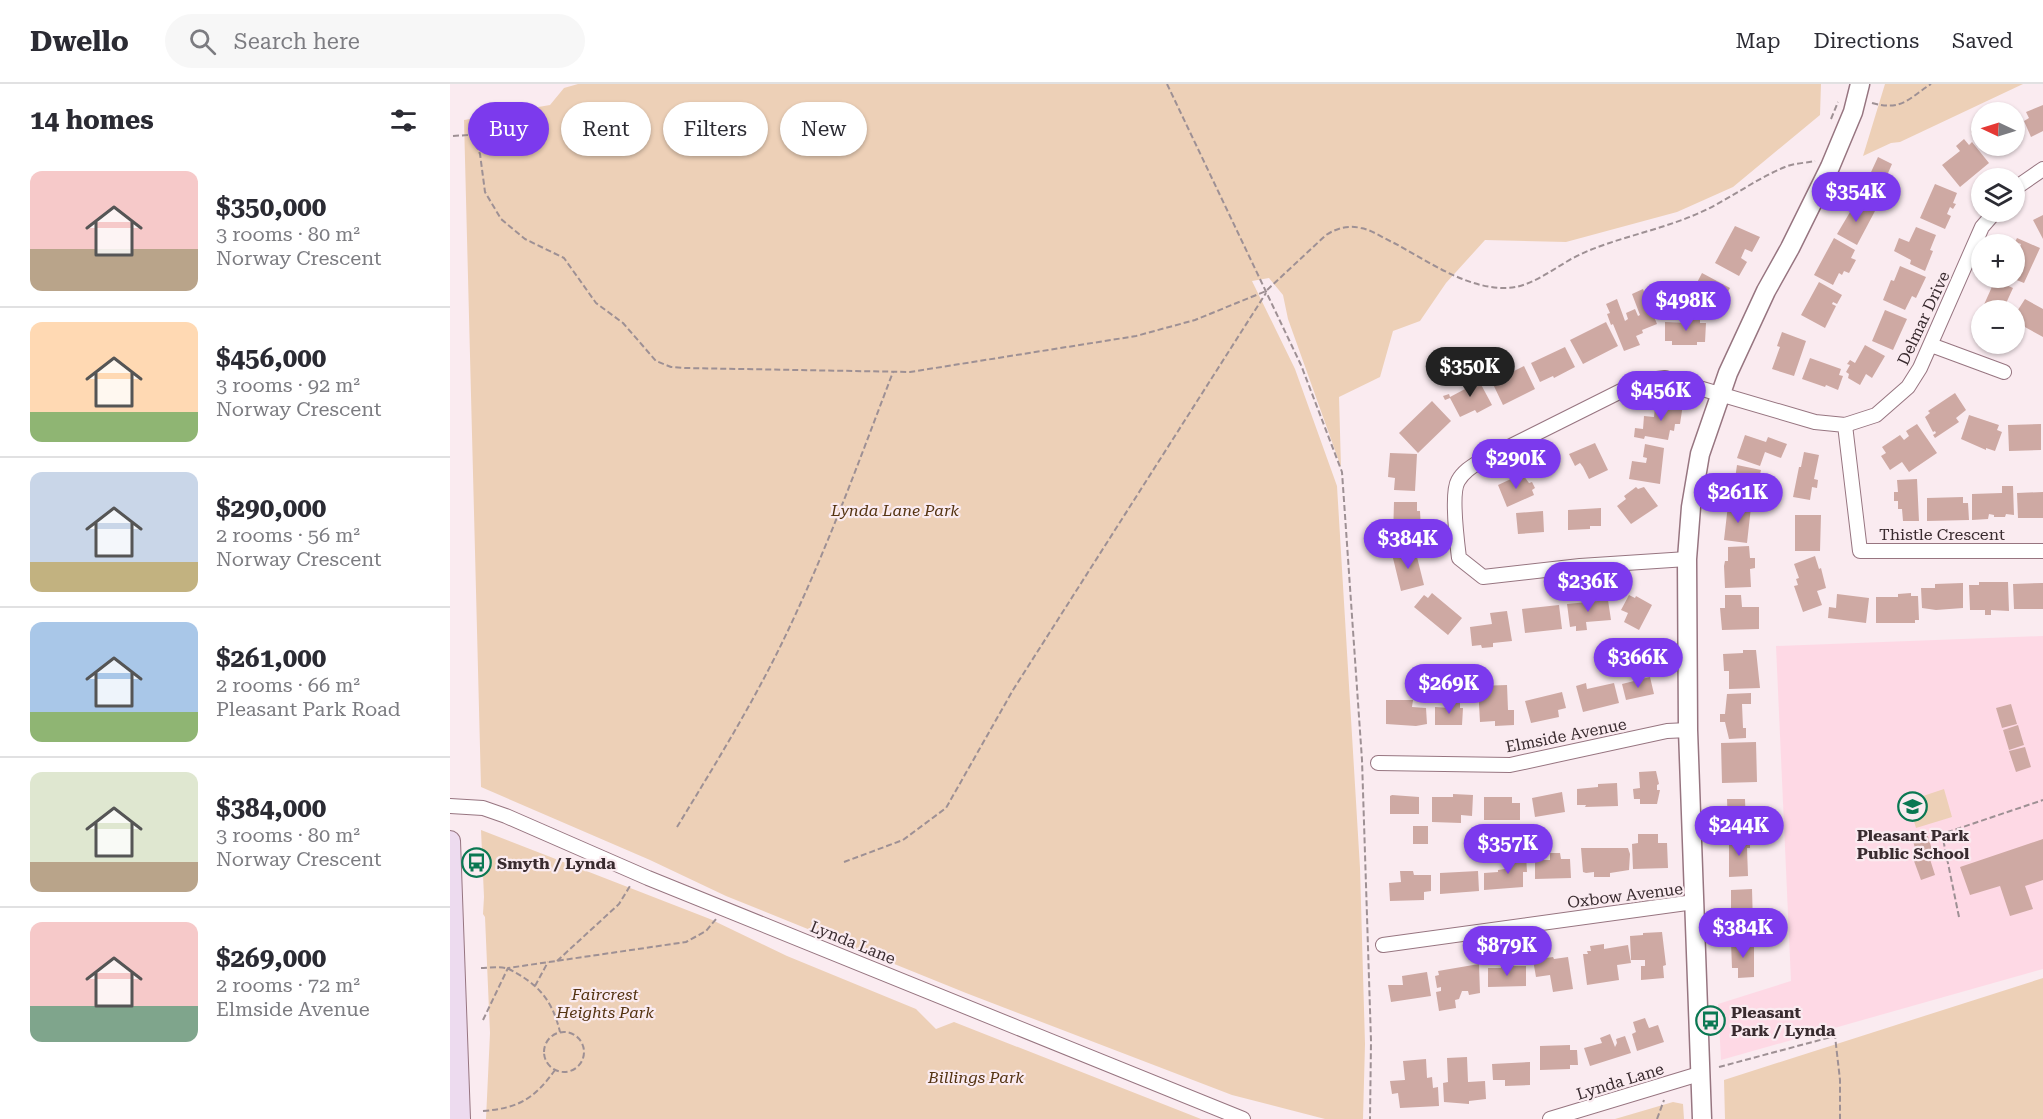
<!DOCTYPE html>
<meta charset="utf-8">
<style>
:root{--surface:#fff;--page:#f7f7f7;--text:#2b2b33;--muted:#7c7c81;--line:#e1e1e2;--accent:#7c3aed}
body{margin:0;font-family:"Roboto Serif",serif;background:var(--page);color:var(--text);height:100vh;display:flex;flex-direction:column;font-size:22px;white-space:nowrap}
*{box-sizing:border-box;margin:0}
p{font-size:20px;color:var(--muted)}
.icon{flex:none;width:33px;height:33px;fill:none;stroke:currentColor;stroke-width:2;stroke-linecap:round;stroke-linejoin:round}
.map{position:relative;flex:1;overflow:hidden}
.details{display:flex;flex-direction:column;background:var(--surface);width:450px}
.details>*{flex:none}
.top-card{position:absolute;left:18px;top:18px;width:570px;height:54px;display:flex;gap:12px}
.needle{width:39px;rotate:274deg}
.buttons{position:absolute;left:1521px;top:18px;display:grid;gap:12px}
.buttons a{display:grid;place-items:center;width:54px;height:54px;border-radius:50%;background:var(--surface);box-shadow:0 2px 4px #0004;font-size:30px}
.price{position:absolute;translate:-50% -51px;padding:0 14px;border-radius:21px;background:var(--accent);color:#fff;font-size:20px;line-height:39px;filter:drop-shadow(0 2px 3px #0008)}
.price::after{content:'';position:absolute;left:50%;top:36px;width:18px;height:14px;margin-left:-9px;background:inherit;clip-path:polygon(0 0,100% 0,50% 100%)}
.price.on{background:#222;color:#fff}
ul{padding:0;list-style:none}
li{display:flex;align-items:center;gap:18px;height:150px;padding:0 30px}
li+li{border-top:2px solid var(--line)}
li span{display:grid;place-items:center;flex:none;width:168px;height:120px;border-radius:12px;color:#555}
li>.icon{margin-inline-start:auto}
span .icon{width:72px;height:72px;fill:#fffc;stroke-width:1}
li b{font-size:26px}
h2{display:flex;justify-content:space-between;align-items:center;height:72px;padding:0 30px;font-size:26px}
.tag{padding:0 21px;border-radius:27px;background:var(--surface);box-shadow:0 2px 4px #0004;font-size:21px;line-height:54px}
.tag.on{background:var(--accent);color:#fff}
header{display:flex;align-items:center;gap:36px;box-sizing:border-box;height:84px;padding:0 30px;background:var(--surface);border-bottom:2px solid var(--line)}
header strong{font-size:28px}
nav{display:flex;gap:33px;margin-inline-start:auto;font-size:21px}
.search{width:420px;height:54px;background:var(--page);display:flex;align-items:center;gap:15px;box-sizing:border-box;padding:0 21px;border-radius:33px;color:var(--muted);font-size:22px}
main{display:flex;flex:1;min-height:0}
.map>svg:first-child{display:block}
.built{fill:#fed9e5}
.green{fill:#edd0b7}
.building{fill:#cea9a3}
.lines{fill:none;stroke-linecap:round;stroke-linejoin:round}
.minor-casing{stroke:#977580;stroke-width:16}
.tertiary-casing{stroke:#977580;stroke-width:21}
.secondary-casing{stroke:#977580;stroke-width:22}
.path{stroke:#9e9094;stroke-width:2;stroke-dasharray:6 3;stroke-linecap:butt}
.minor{stroke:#fff;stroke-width:14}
.tertiary{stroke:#fff;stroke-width:18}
.secondary{stroke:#eddbef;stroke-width:20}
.labels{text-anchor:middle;stroke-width:4.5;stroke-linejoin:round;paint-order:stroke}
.street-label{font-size:16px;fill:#392b2f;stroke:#faebf0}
.park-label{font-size:16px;font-style:italic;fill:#543311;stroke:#faebf0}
.poi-label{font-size:16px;font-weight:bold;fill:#392b2f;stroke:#faebf0;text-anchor:start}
</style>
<header>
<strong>Dwello</strong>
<div class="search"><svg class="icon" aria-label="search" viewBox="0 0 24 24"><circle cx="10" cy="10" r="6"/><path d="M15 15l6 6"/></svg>Search here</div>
<nav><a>Map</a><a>Directions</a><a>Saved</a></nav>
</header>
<main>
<section class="details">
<h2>14 homes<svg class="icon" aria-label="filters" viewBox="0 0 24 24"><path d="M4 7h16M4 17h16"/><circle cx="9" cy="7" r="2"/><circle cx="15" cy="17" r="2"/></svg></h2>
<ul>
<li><span style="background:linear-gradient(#f6c9c9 65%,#b9a48a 0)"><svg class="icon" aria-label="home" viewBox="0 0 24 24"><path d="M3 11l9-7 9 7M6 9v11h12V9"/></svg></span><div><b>$350,000</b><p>3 rooms · 80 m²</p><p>Norway Crescent</p></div></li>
<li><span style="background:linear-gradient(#ffd9b3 75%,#8fb573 0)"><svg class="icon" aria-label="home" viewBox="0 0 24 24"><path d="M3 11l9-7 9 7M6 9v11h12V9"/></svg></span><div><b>$456,000</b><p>3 rooms · 92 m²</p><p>Norway Crescent</p></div></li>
<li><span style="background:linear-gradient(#c9d6e8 75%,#c2b280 0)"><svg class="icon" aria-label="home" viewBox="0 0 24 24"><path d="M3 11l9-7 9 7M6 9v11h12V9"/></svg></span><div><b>$290,000</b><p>2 rooms · 56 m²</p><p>Norway Crescent</p></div></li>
<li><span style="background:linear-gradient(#a9c7e8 75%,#8fb573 0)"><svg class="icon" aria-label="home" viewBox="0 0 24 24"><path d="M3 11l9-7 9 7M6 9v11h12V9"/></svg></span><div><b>$261,000</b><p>2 rooms · 66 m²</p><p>Pleasant Park Road</p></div></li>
<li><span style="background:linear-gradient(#dfe7d0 75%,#b9a48a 0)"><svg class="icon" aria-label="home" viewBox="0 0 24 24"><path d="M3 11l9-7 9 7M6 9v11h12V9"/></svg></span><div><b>$384,000</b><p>3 rooms · 80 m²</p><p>Norway Crescent</p></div></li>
<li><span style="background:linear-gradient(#f6c9c9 70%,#7fa58c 0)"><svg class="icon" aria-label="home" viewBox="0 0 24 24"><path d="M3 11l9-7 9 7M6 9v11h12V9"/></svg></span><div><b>$269,000</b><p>2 rooms · 72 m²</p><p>Elmside Avenue</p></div></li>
</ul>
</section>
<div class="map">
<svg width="1593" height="1035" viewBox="0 0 1593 1035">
<rect width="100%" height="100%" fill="#faebf0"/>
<path class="built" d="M1593 552V885L1271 976 1268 920 1341 897 1326 562Z"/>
<path class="green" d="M128 0H1371L1370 31 1283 103 1227 128 1116 158 1035 156 996 199 970 237 943 247 930 293 889 313 891 383 838 235 833 211 819 194 802 197 845 285 887 402 910 784 915 960 913 1035H875L782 1011 516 909 276 812 200 776 31 703 14 36 100 21 114 4Z
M1435 0H1573L1450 58 1441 59 1413 72Z
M1494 705 1502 733 1466 744 1458 717Z
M31 746 260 835 337 872 466 925 486 945 504 938 751 1035H36L40 949 35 833 33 830 34 813Z
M1593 894V1035H1275L1274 996Z
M1223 1018 1233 1020 1234 1035H1165Z"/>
<path class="building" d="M1593 21V47L1581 53 1574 37 1579 34 1576 28Z
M1532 42V62H1543L1533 67 1529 59 1526 60 1521 47Z
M1514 55 1519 61 1522 58 1539 79 1510 103 1492 81 1510 67 1506 62Z
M1428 73 1442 80 1435 96 1443 99V103L1433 125 1409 114Z
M1485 100 1507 109 1503 119 1506 120 1503 125 1500 123 1497 130 1501 132 1495 145 1470 134Z
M1406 118 1425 127 1407 161 1387 150Z
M1593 131V155L1583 136Z
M1285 142 1310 153 1302 168 1295 165 1291 174 1297 178 1289 192 1265 179Z
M1466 143 1486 151 1480 166 1483 167 1475 187 1460 180 1461 176 1444 167 1449 154 1459 158Z
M1384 154 1405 166 1401 174 1406 176 1399 189 1394 187 1392 191 1389 189 1383 201 1364 191Z
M1567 154 1590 164 1574 199 1564 195V168L1566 164 1569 165 1571 160 1565 158Z
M1450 182 1476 193 1466 214 1462 212 1455 226 1433 216 1441 196 1444 197Z
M1252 189 1280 204 1265 233 1237 218Z
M1545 196 1563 204 1553 226H1532V235L1528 234Z
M1369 198 1392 211 1387 220 1383 218 1382 220 1386 222 1375 244 1351 231Z
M1193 205 1207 240 1192 246 1193 249 1186 252 1190 261 1174 267 1163 240 1161 241 1157 230 1160 229 1156 220 1167 215 1175 237 1178 235 1176 229 1185 225 1188 232 1190 231 1182 210Z
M1575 215 1593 225V253L1564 237V232Z
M1435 226 1457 235 1443 266 1422 257Z
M1239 231H1250V239H1256L1255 258H1247V261H1222V257H1215V238L1238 239Z
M1156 238 1168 262 1133 280 1120 256Z
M1332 248 1356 257 1344 292 1322 285 1330 263 1327 262Z
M1415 261 1435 272 1422 294 1416 290 1410 301 1398 294 1399 290 1396 288 1400 281 1397 280 1400 276 1405 279Z
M1115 263 1125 283 1104 294 1103 292 1090 298 1081 279Z
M1360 274 1391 285 1389 291 1393 292 1388 306 1376 301 1375 303 1352 295Z
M1074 282 1085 305 1053 321 1042 298Z
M1027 293 1042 321 1027 329 1025 326 1010 333 1000 314 995 316 993 312 999 310 1000 313 1015 305 1012 301Z
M1505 309 1516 326 1506 334 1509 338 1485 354 1483 351 1486 349 1485 347 1483 348 1475 333 1480 329 1478 327Z
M982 317 1001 337 968 369 949 349Z
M1217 317 1233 320 1230 340H1225L1224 347 1220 346 1218 356 1195 352 1194 355 1184 353 1185 344 1193 345 1194 332 1204 333 1205 324 1215 326Z
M1519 331 1549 341 1547 346 1552 348 1545 367 1536 364V366L1511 355Z
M1467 340 1487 369 1459 388 1452 378 1440 386 1431 372 1436 369 1432 363 1450 351 1454 356 1459 352 1456 347Z
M1591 340V366L1559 367 1558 341Z
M1295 351 1316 358 1318 353 1337 360 1331 374 1315 368 1310 382 1287 374Z
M1145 359 1158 386 1139 395 1133 383 1130 379 1125 382 1119 370Z
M1195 360 1214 364 1210 400 1179 395 1182 377 1196 379 1197 374 1193 373Z
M1354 368 1369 371 1364 395 1368 396 1367 404 1362 403 1360 416 1343 413 1349 383H1351Z
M940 369 967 370 965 407 944 406 945 394 938 393Z
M1287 381 1311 386 1304 420 1278 415 1282 394 1285 395Z
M1071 388 1079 399 1082 398 1085 404 1082 406 1084 411 1057 423 1048 401 1061 395 1063 399 1068 396 1066 391Z
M1467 395 1469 437H1453L1452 425H1448V417H1444V408H1448L1447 396Z
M1552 402H1563L1564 431 1556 430 1555 433H1544V431L1539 430 1538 435 1522 436V410L1552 409Z
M1186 403 1188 405 1194 403 1208 422 1181 440 1167 422 1176 415 1174 412Z
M1593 408V434H1568L1567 409Z
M1513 413V419H1518L1519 436 1477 437V414Z
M944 418H967V427H970L971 445 973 444 974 460 948 461V453H943Z
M1278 421 1301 423 1297 459 1274 456Z
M1151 424V442H1140V445L1118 446V426Z
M1093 427 1094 448 1068 450 1066 429Z
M1345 431H1371L1370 467H1345Z
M1299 462 1300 474H1305V484L1300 485 1301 503 1275 504 1274 482 1275 477H1278V463Z
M965 465 974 501 951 507 942 470Z
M1365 472 1369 485 1371 484 1376 504 1367 507 1372 521 1353 528 1344 502 1348 501 1346 495 1349 494 1344 480Z
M1529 498H1558L1559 527 1541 526V531H1535V526H1520L1519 501H1529Z
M1513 499V524L1486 526 1472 524 1471 504H1485V500Z
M1593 499V525H1564L1563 500Z
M982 509 1012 534 998 551 964 523 974 511 978 514Z
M1461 509V512H1468L1469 536H1465V539H1426V513H1448V510Z
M1387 510 1419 514 1416 539 1378 534 1379 523 1386 524Z
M1179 511 1185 514 1186 512 1202 521 1189 546 1174 538 1178 529 1171 526Z
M1275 511H1291L1292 523H1309V545L1272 546 1270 524H1275Z
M1158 516 1161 536 1136 538 1137 546 1126 547V542L1120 543 1117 520Z
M1109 521 1112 545 1075 549 1072 525Z
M1057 527 1062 557 1043 559V563L1032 564 1031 561 1022 562 1020 543 1042 540 1040 529Z
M1293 566H1306L1310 604 1279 605V587H1274L1273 570 1293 569Z
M1200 593 1204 610 1176 616 1172 600Z
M1136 599 1137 605 1164 599 1169 619 1133 628 1126 602Z
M1057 601 1058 626H1064V641L1045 642V637L1030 638 1028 602Z
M1112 608 1116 624 1108 626 1109 633 1081 639 1075 617Z
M1301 609V620H1292L1293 644H1296V654L1279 655 1275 638H1270V630H1275L1277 610Z
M936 616H963L962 623 976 624 977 640 966 642 936 640Z
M1001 618H1010V624H1013L1012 641H985V623L1000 624Z
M1561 620 1567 640 1552 644 1546 624Z
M1568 641 1574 661 1559 666 1553 646Z
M1306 658 1307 698 1272 699 1271 659Z
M1575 663 1581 683 1566 688 1559 667Z
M1206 687 1209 700 1207 701V706H1210L1207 720H1190V715H1184L1183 705 1190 704 1189 688Z
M1167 699 1168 722 1135 723 1136 721H1127V705L1148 703V700Z
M1112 708 1115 728 1085 733 1082 714Z
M1003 710 1023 711 1022 732 1011 731V739L982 738V713H1003Z
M942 711 969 713V730H940V712Z
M1034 713H1062V719H1070V736H1034Z
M1277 715H1295L1296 743 1278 744Z
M963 742H978V760H963Z
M1477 749 1483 769 1468 774 1462 754Z
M1188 750H1208V759H1217L1218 784 1183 785 1182 760 1188 759Z
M1279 755H1300V764H1297L1298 792 1279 793Z
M1593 755V796L1575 802 1583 825 1560 832 1550 802 1520 811 1510 783Z
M1131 764H1178L1180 770 1179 786 1160 789V793H1144V788L1136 789 1133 788Z
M1100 769H1110L1111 775H1120L1121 794 1085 795V776H1100Z
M1061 770H1076L1077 788H1073V803L1034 806V789L1048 788V786L1061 784Z
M1479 772 1485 791 1471 796 1464 777Z
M950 787H963L964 791H981V807L974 808V816L940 817 939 799 951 798Z
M1028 787 1029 807 990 810V789Z
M1302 805 1303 841 1281 842V806Z
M1212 848 1216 881 1213 882 1214 894 1191 896V882H1195V876H1181L1180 852 1193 851V849Z
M1281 858H1304V893L1288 894V884H1282Z
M1154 860V865L1178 861 1181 879 1167 881 1169 896 1137 901 1133 870H1138L1137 867H1141L1140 862Z
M1103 873 1104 875 1118 873 1123 905 1103 908 1100 891 1086 893 1083 876Z
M1029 880 1030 909 1019 911 1018 907H1012L1009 915 1005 916 1006 924 989 927 986 908 991 907V903L987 904 985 892 989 891 988 887Z
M1051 882H1076V902L1038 903V884H1051Z
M977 888 981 912 941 918 938 901H953L952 892Z
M1195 934 1199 944 1208 941 1214 958 1187 967 1182 950 1186 948 1183 938Z
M1160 950 1165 963 1167 959 1166 955 1175 952 1181 969 1140 982 1134 964 1152 959 1150 954Z
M1120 961V966H1127L1128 981H1120V985L1090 986V962Z
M1017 973 1018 998 1035 997 1036 1015 1019 1017V1020L994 1018 993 999 998 998 997 974Z
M976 975 977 994 982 993 983 1004 988 1003 989 1022 950 1024 948 1009 942 1010 940 997 955 996 953 977Z
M1080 978V1001L1055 1002V996H1043L1042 980Z"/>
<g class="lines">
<defs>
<path id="minor" d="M1564 105 1593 85
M1481 261 1554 288
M1395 341 1410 467H1593
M1237 475 1130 482 1033 493 1009 474C1007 458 1001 409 1008 397 1013 388 1021 383 1029 378L1191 297 1215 294 1365 338 1395 341 1426 331 1458 303 1470 284 1532 143 1545 128
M928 679 1060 681 1217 647 1238 646
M0 722 33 724 56 732 198 794 793 1035
M933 861 1244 818
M1100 1035 1249 990"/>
<path id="tertiary" d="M1252 1035 1238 646 1237 475 1241 423 1250 370 1278 289 1316 207 1340 164 1380 83 1403 28 1410 0"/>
<path id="secondary" d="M0 757 10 1035"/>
</defs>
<use href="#minor" class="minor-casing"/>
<use href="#tertiary" class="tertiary-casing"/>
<use href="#secondary" class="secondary-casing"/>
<path class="path" d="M717 0 851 281 892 388 912 676 921 957 920 1035
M1422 19C1452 27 1458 15 1481 0
M1381 35 1388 18
M3 52 18 51 24 56 30 70 35 108 51 135 75 155 114 174 146 219 173 239 206 277 221 283 235 284 460 288 686 252 745 236 816 207 876 151C887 144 898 141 911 144 922 146 933 154 944 159 978 177 1016 205 1057 204 1084 203 1107 181 1131 170 1166 154 1206 147 1242 132 1275 119 1303 96 1335 83 1345 79 1356 79 1365 77
M227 743C263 684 300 624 331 561 374 473 408 380 443 288
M394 778 453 756 496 724 563 606 816 209
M1509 833 1492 750 1593 716
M107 877 169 820 180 802
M31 884C38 884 52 882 59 885 88 900 102 915 110 948
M85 902 98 878
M33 936 58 884 236 858 256 847 266 835
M94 968a20 20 0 1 1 40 0a20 20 0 1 1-40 0Z
M1269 983 1385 952 1390 996V1035
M33 1027C69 1024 84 1015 105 986
M1207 1035 1214 1016"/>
<use href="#minor" class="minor"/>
<use href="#tertiary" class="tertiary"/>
<use href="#secondary" class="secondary"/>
</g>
<defs>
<symbol id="school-ring" viewBox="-11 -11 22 22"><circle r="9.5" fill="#faebf0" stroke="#0a7852" stroke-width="1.5"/><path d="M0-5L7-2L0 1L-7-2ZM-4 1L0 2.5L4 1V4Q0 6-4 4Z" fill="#0a7852"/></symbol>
<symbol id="bus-ring" viewBox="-11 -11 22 22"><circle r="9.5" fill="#faebf0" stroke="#0a7852" stroke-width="1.5"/><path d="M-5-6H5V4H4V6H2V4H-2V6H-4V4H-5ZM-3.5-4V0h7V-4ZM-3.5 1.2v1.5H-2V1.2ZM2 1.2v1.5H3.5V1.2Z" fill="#0a7852"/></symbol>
</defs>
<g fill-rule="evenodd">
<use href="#school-ring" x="1446" y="706" width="33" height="33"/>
<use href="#bus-ring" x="10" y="762" width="33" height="33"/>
<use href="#bus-ring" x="1244" y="920" width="33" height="33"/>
</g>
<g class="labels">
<g class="street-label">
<text transform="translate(1473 234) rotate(-65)" y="6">Delmar Drive</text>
<text x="1492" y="456">Thistle Crescent</text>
<text transform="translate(1116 651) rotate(-11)" y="6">Elmside Avenue</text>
<text transform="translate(1175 811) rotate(-7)" y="6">Oxbow Avenue</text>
<text transform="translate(403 858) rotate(22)" y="6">Lynda Lane</text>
<text transform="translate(1170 997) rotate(-17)" y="6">Lynda Lane</text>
</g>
<g class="park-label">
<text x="445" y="432">Lynda Lane Park</text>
<text x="155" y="916">Faircrest<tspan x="155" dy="18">Heights Park</tspan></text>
<text x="526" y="999">Billings Park</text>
</g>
<g class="poi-label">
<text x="1463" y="757" text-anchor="middle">Pleasant Park<tspan x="1463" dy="18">Public School</tspan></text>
<text x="47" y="785">Smyth / Lynda</text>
<text x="1281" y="934">Pleasant<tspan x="1281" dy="18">Park / Lynda</tspan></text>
</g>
</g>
</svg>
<div class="buttons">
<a><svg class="needle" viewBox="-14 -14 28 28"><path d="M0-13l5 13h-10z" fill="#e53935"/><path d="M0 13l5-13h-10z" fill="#7c7c81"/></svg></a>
<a><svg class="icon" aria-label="layers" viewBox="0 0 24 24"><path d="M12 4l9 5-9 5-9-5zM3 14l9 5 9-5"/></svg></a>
<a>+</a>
<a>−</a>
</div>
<b class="price" style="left:1406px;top:139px">$354K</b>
<b class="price" style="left:1236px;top:248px">$498K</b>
<b class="price on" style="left:1020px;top:314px">$350K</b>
<b class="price" style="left:1211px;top:338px">$456K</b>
<b class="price" style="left:1066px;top:406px">$290K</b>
<b class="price" style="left:1288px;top:440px">$261K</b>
<b class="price" style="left:958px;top:486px">$384K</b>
<b class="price" style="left:1138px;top:529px">$236K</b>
<b class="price" style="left:1188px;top:605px">$366K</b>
<b class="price" style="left:999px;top:631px">$269K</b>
<b class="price" style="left:1289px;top:773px">$244K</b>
<b class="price" style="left:1058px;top:791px">$357K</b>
<b class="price" style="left:1293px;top:875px">$384K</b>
<b class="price" style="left:1057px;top:893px">$879K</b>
<div class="top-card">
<a class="tag on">Buy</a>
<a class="tag">Rent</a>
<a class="tag">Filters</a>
<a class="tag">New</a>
</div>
</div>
</main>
